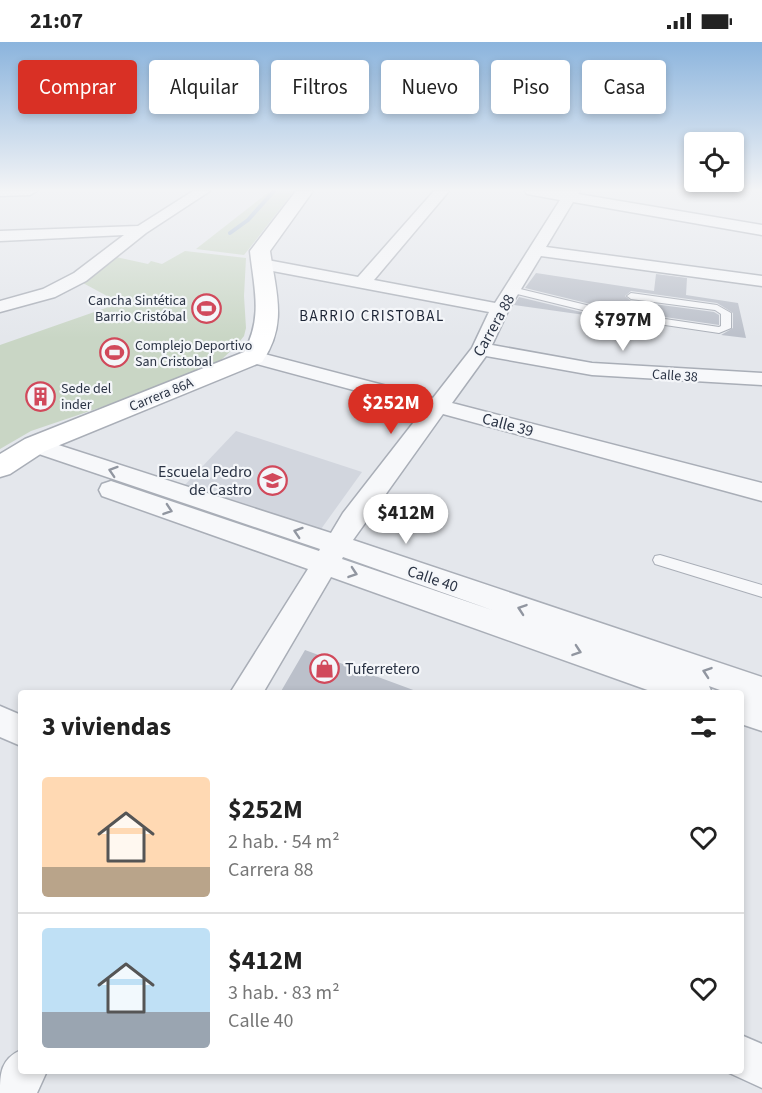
<!DOCTYPE html>
<html lang="es">
<meta charset="utf-8">
<style>
:root{--surface:#fff;--page:#f6f6f6;--text:#222;--muted:#767676;--line:#e0e0e0;--accent:#d93025}
body{margin:0;font-family:"Source Sans 3",sans-serif;background:var(--page);color:var(--text);height:100vh;display:flex;flex-direction:column;font-size:22px;white-space:nowrap}
*{box-sizing:border-box;margin:0}
p{font-size:20px;color:var(--muted)}
.icon{flex:none;width:33px;height:33px;fill:none;stroke:currentColor;stroke-width:2;stroke-linecap:round;stroke-linejoin:round}
.map{position:relative;flex:1;overflow:hidden}
.sheet{position:absolute;left:18px;top:648px;width:726px;height:384px;display:flex;flex-direction:column;background:var(--surface);border-radius:6px;box-shadow:0 3px 9px #0003}
.sheet>*{flex:none}
.guide{position:absolute;left:18px;top:18px;width:726px;height:54px;display:flex;gap:12px}
.controls{position:absolute;left:684px;top:90px;display:grid;gap:12px}
.controls a{display:grid;place-items:center;width:60px;height:60px;border-radius:6px;background:var(--surface);box-shadow:0 3px 9px #0003;font-size:30px}
.price{position:absolute;translate:-50% -51px;padding:0 14px;border-radius:21px;background:#fff;color:#222;font-size:20px;line-height:39px;filter:drop-shadow(0 2px 3px #0008)}
.price::after{content:'';position:absolute;left:50%;top:36px;width:18px;height:14px;margin-left:-9px;background:inherit;clip-path:polygon(0 0,100% 0,50% 100%)}
.price.on{background:var(--accent);color:#fff}
ul{padding:0;list-style:none}
li{display:flex;align-items:center;gap:18px;height:150px;padding:0 24px}
li+li{border-top:2px solid var(--line)}
li span{display:grid;place-items:center;flex:none;width:168px;height:120px;border-radius:6px;color:#555}
li>.icon{margin-inline-start:auto}
span .icon{width:72px;height:72px;fill:#fffc;stroke-width:1}
li b{font-size:26px}
h2{display:flex;justify-content:space-between;align-items:center;height:72px;padding:0 24px;font-size:26px}
.chip{padding:0 21px;border-radius:6px;background:var(--surface);box-shadow:0 3px 9px #0003;font-size:21px;line-height:54px}
.chip.on{background:var(--accent);color:#fff}
.status{display:flex;justify-content:space-between;align-items:center;height:42px;padding:0 30px;background:var(--surface);direction:ltr}
.status svg{height:16px;fill:currentColor}
.map>svg:first-child{display:block}
.built{fill:#d2d6de}
.green{fill:#c9d6c5}
.lines{fill:none;stroke-linecap:round;stroke-linejoin:round}
.stream{stroke:#9fb4cc;stroke-width:4}
.building{fill:#bbc0ca}
.lane-casing{stroke:#a9aeb7;stroke-width:2}
.street-casing{stroke:#a9aeb7;stroke-width:3}
.secondary-casing{stroke:#a9aeb7;stroke-width:3}
.lane{fill:#f7f8fa;fill-rule:evenodd}
.street{fill:#f7f8fa;fill-rule:evenodd}
.secondary{fill:#fff;fill-rule:evenodd}
.oneway{stroke:#9196a0}
.labels{text-anchor:middle;stroke-width:4.5;stroke-linejoin:round;paint-order:stroke}
.far-poi-label{font-size:14px;fill:#2b3445;stroke:#f4f6f9;text-anchor:start}
.far-street-label{font-size:14px;fill:#2b3445;stroke:#f4f6f9}
.far-neighbourhood-label{font-size:15px;letter-spacing:1.5px;fill:#1d2536;stroke:#f4f6f9}
.street-label{font-size:16px;fill:#2b3445;stroke:#f4f6f9}
.poi-label{font-size:16px;fill:#2b3445;stroke:#f4f6f9;text-anchor:end}
</style>
<div class="status"><b>21:07</b><svg viewBox="0 0 49 12"><path d="M0 12V9h3v3zM5 12V6h3v6zM10 12V3h3v9zM15 12V0h3v12zM26 1h20v11H26zM47 4h2v5h-2z"/></svg></div>
<div class="map">
<svg width="762" height="1051" viewBox="0 0 762 1051">
<rect width="100%" height="100%" fill="#e4e7ec"/>
<path class="built" d="M236 389 362 430 316 494 182 446Z"/>
<path class="green" d="M270 149H294L244 213 196 207Z
M185 209 246 216 244 254 246 286 244 294 236 304 221 318 196 333 31 389 0 407V303L120 261 83 241 116 215 148 222 151 219 162 222Z"/>
<g class="lines">
<path class="stream" d="M230 191 248 178 274 149"/>
</g>
<path class="building" d="M536 231 654 249 656 232 687 236 686 253 738 261 746 296 721 293 733 286V271L717 261 631 249 625 254 631 259 714 270 719 273V283L611 267 525 246Z
M519 255 606 276 514 263Z
M305 608 416 649 415 651H280Z"/>
<g class="lines">
<defs>
<path id="lane" d="M512 245 611 269 719 285 721 284V272L715 268 631 257 627 254 631 251 717 263 731 271V286L719 291 611 275 509 250V246Z
M660 513 762 543V555L655 522 653 518 655 514Z"/>
<path id="street" d="M0 149H37L30 153 0 154Z
M193 149H210L146 191 86 239 55 255 0 270V259L43 247 74 231 124 193 0 199V189L138 184Z
M434 149H449L374 238 495 261 560 158 527 152 525 149H580L578 152 762 183V193L573 160 546 205 762 234V244L541 214 509 267 492 303 592 321 762 331V343L592 333 486 314 452 361 762 441V459L443 372 353 498 762 635V689L741 682V651H728L709 644 712 651H656L331 535 263 651H230L308 527 102 454 99 448 102 442 111 439 120 442 319 509 320 507 27 408 24 403 27 398 35 396 43 398 331 491 343 471 424 367 246 319 243 315 246 311 253 309 433 356 472 306 489 270 262 227 254 222 262 217 358 235ZM343 515 492 568 342 517Z
M0 664 21 673V704L0 695Z
M741 993 762 1002V1046L725 1029H741Z
M21 1008V1029H47L37 1051H0C0 1031 1 1017 21 1008Z"/>
<path id="secondary" d="M296 149H313L270 209C276 251 288 282 262 320L45 409 10 432 0 435V412L25 397 244 310C263 275 254 247 250 209Z"/>
</defs>
<use href="#lane" class="lane-casing"/>
<use href="#street" class="street-casing"/>
<use href="#secondary" class="secondary-casing"/>
<use href="#lane" class="lane"/>
<use href="#street" class="street"/>
<use href="#secondary" class="secondary"/>
</g>
<defs><path id="oneway-chevron" d="M-2-3.5L2.5 0L-2 3.5" fill="none" stroke-width="1.6" stroke-linecap="round" stroke-linejoin="round" transform="scale(1.5)"/></defs>
<g class="oneway">
<use href="#oneway-chevron" transform="translate(113 429) rotate(-162)"/>
<use href="#oneway-chevron" transform="translate(168 468) rotate(19)"/>
<use href="#oneway-chevron" transform="translate(298 490) rotate(-162)"/>
<use href="#oneway-chevron" transform="translate(353 531) rotate(19)"/>
<use href="#oneway-chevron" transform="translate(522 567) rotate(-161)"/>
<use href="#oneway-chevron" transform="translate(577 609) rotate(19)"/>
<use href="#oneway-chevron" transform="translate(707 630) rotate(-161)"/>
</g>
<linearGradient id="sky" x2="0" y2="1"><stop stop-color="#8bb4dd"/><stop offset="0.5" stop-color="#f3f4f6"/><stop offset="1" stop-color="#f3f4f6" stop-opacity="0"/></linearGradient>
<rect width="762" height="296" fill="url(#sky)"/>
<defs>
<symbol id="stadium-ring" viewBox="-11 -11 22 22"><circle r="9.5" fill="#f4f6f9" stroke="#d1495b" stroke-width="1.5"/><path d="M0-5a6.5 5 0 1 0 0 10a6.5 5 0 1 0 0-10ZM-3.5-1.8h7v3.6h-7Z" fill="#d1495b"/></symbol>
<symbol id="building-ring" viewBox="-11 -11 22 22"><circle r="9.5" fill="#f4f6f9" stroke="#d1495b" stroke-width="1.5"/><path d="M-4-6H4V6H1V3H-1V6H-4ZM-2.5-4.3h1.7v1.8h-1.7ZM.8-4.3h1.7v1.8H.8ZM-2.5-1h1.7V.8h-1.7ZM.8-1h1.7V.8H.8Z" fill="#d1495b"/></symbol>
<symbol id="school-ring" viewBox="-11 -11 22 22"><circle r="9.5" fill="#f4f6f9" stroke="#d1495b" stroke-width="1.5"/><path d="M0-5L7-2L0 1L-7-2ZM-4 1L0 2.5L4 1V4Q0 6-4 4Z" fill="#d1495b"/></symbol>
<symbol id="shop-ring" viewBox="-11 -11 22 22"><circle r="9.5" fill="#f4f6f9" stroke="#d1495b" stroke-width="1.5"/><path d="M-5-2.5h2.3a2.7 3.5 0 0 1 5.4 0H5L5.5 6h-11ZM-1.5-2.5h3a1.5 2.3 0 0 0-3 0Z" fill="#d1495b"/></symbol>
</defs>
<g fill-rule="evenodd">
<use href="#stadium-ring" x="190" y="250" width="33" height="33"/>
<use href="#stadium-ring" x="98" y="294" width="33" height="33"/>
<use href="#building-ring" x="24" y="338" width="33" height="33"/>
<use href="#school-ring" x="256" y="422" width="33" height="33"/>
<use href="#shop-ring" x="308" y="610" width="33" height="33"/>
</g>
<g class="labels">
<g class="far-poi-label">
<text x="186" y="263" text-anchor="end">Cancha Sintética<tspan x="186" dy="16">Barrio Cristóbal</tspan></text>
<text x="135" y="308">Complejo Deportivo<tspan x="135" dy="16">San Cristobal</tspan></text>
<text x="61" y="351">Sede del<tspan x="61" dy="16">inder</tspan></text>
</g>
<g class="far-street-label">
<text transform="translate(675 333) rotate(4)" y="5">Calle 38</text>
<text transform="translate(161 352) rotate(-22)" y="5">Carrera 86A</text>
</g>
<g class="far-neighbourhood-label">
<text x="372" y="279">BARRIO CRISTOBAL</text>
</g>
<g class="street-label">
<text transform="translate(493 283) rotate(-61)" y="6">Carrera 88</text>
<text transform="translate(508 382) rotate(15)" y="6">Calle 39</text>
<text transform="translate(433 536) rotate(19)" y="6">Calle 40</text>
</g>
<g class="poi-label">
<text x="252" y="435">Escuela Pedro<tspan x="252" dy="18">de Castro</tspan></text>
<text x="345" y="632" text-anchor="start">Tuferretero</text>
</g>
</g>
</svg>
<div class="controls">
<a><svg class="icon" aria-label="locate" viewBox="0 0 24 24"><circle cx="12" cy="12" r="6"/><path d="M12 2v4M12 18v4M2 12h4M18 12h4"/></svg></a>
</div>
<b class="price" style="left:623px;top:310px">$797M</b>
<b class="price on" style="left:391px;top:393px">$252M</b>
<b class="price" style="left:406px;top:503px">$412M</b>
<div class="guide">
<a class="chip on">Comprar</a>
<a class="chip">Alquilar</a>
<a class="chip">Filtros</a>
<a class="chip">Nuevo</a>
<a class="chip">Piso</a>
<a class="chip">Casa</a>
</div>
<section class="sheet">
<h2>3 viviendas<svg class="icon" aria-label="filters" viewBox="0 0 24 24"><path d="M4 7h16M4 17h16"/><circle cx="9" cy="7" r="2"/><circle cx="15" cy="17" r="2"/></svg></h2>
<ul>
<li><span style="background:linear-gradient(#ffd9b3 75%,#b9a48a 0)"><svg class="icon" aria-label="home" viewBox="0 0 24 24"><path d="M3 11l9-7 9 7M6 9v11h12V9"/></svg></span><div><b>$252M</b><p>2 hab. · 54 m²</p><p>Carrera 88</p></div><svg class="icon" aria-label="heart" viewBox="0 0 24 24"><path d="M12 20l-8-8c-3-5 5-10 8-4 3-6 11-1 8 4z"/></svg></li>
<li><span style="background:linear-gradient(#bfe0f5 70%,#9aa5b1 0)"><svg class="icon" aria-label="home" viewBox="0 0 24 24"><path d="M3 11l9-7 9 7M6 9v11h12V9"/></svg></span><div><b>$412M</b><p>3 hab. · 83 m²</p><p>Calle 40</p></div><svg class="icon" aria-label="heart" viewBox="0 0 24 24"><path d="M12 20l-8-8c-3-5 5-10 8-4 3-6 11-1 8 4z"/></svg></li>
</ul>
</section>
</div>
